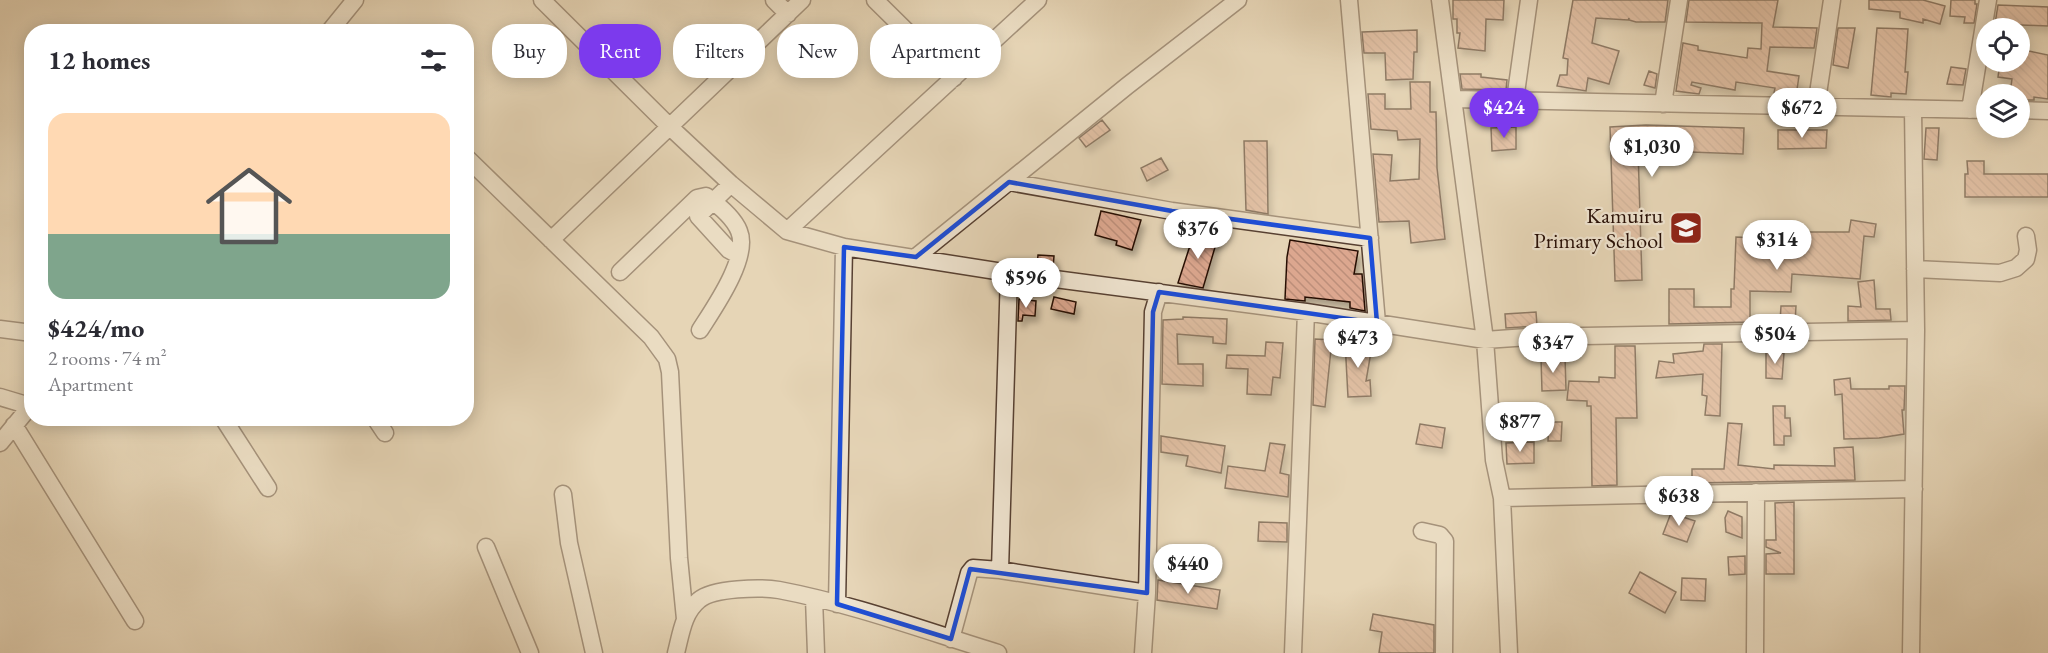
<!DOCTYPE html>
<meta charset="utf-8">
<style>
:root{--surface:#fff;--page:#f2f2f3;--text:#2b2b33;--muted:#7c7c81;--accent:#7c3aed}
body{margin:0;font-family:"EB Garamond",serif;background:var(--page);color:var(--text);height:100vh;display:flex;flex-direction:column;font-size:22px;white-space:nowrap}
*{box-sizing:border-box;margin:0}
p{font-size:20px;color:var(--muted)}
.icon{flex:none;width:33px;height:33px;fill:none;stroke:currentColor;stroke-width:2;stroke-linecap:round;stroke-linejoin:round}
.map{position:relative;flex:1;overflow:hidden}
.side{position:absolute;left:24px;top:24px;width:450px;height:402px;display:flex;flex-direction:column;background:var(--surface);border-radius:24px;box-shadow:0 3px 15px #0003}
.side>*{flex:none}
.banner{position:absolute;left:492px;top:24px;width:570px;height:54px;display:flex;gap:12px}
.controls{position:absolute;left:1976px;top:18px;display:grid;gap:12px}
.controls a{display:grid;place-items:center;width:54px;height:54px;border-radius:50%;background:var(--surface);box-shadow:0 3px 15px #0003;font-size:30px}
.price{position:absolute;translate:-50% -51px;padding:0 14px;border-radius:21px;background:#fff;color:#222;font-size:20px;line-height:39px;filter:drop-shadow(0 2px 3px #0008)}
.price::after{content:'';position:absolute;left:50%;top:36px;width:18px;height:14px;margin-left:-9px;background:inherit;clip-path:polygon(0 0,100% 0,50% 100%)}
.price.selected{background:var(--accent);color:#fff}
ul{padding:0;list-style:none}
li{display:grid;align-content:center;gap:12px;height:318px;padding:0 24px}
li span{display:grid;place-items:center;height:186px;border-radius:18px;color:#555}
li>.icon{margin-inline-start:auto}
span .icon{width:108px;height:108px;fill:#fffc;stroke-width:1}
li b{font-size:26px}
h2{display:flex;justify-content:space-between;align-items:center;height:72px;padding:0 24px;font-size:26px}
.tag{padding:0 21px;border-radius:24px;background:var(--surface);box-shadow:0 3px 15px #0003;font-size:21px;line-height:54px}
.tag.selected{background:var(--accent);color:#fff}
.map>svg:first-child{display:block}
.building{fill:url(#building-back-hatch);stroke:#270f06;stroke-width:1.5;filter:url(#shadow)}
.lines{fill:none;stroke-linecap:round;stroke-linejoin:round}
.minor-casing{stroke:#574032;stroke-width:19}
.minor{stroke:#efe4d0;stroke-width:16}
.marked{fill:none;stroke:#1d4ed8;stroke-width:4.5;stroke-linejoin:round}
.labels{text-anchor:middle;stroke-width:4.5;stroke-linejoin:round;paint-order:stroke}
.poi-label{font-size:22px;fill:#270f06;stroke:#efe4d0;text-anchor:end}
</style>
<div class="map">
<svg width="2048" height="653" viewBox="0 0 2048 653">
<defs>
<pattern id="building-back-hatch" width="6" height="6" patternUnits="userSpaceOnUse" patternTransform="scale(1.5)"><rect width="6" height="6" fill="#dca78f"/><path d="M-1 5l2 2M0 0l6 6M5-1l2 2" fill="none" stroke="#bd8f7a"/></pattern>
<filter id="shadow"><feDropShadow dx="3.5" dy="6" stdDeviation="3" flood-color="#0004"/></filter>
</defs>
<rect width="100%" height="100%" fill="#e6d5b7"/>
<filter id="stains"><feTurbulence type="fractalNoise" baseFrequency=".00333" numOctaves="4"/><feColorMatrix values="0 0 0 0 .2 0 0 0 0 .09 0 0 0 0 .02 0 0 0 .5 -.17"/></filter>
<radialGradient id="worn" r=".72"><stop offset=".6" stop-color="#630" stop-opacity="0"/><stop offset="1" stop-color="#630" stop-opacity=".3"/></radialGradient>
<path class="building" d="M1453 0H1504L1503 20 1486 19 1485 51 1458 48 1460 33H1457V19H1453Z
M1573 0H1668L1665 22H1636L1629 20V18L1628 20 1596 18 1592 43 1619 51 1609 84 1588 78 1586 91 1557 86 1560 75H1567L1568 59 1563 58Z
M1689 0H1778L1773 27 1817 28 1814 48 1770 47 1767 71 1799 76 1796 96 1774 93 1775 88 1736 82 1735 90 1692 82 1691 85 1701 88 1699 94 1676 91 1683 43 1698 46V50L1747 58 1748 48 1761 49 1762 23 1686 22Z
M1869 0H1923L1945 6 1940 24 1923 19V23L1900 18V12L1869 9Z
M1951 0H1975V4H1977L1974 23H1964L1965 17 1950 16Z
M1998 5 2048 7V26L1995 24Z
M1838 28H1855L1848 68 1833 65Z
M1877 28 1908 29 1905 72H1908L1906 94 1891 93V97L1871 95Z
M1417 30V52H1414L1413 79 1386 80 1385 53H1364L1362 32Z
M2019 49 2048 55V99L2034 97V100H2020L2021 94H2010L2012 79 1998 77 2000 62H2019Z
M1951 67 1966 69 1963 85 1947 84Z
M1649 71 1657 74 1655 88 1644 85Z
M1460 74H1481V77L1507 80 1506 90 1462 89Z
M1410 82H1430V112H1436L1437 168 1445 239 1411 243 1409 221 1379 222 1373 154 1392 155 1390 181 1419 179 1420 139 1398 140 1397 131 1371 129 1368 94H1385V109H1411Z
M1102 120 1110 130 1086 147 1079 138Z
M1646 125 1744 128 1743 154 1638 150 1642 280 1615 281 1610 127Z
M1516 127V149L1492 151 1491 128Z
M1926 128H1939L1937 160 1924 159Z
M1778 130H1827L1826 148 1778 149Z
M1244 141H1267L1268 214 1246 210Z
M1161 158 1168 170 1147 181 1141 168Z
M1967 161H1984V174H2048V197H1965V174H1968Z
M1101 211 1141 220 1132 250 1116 245 1117 241 1095 235Z
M1851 220 1876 224 1874 237 1864 236 1860 279 1792 274 1791 292 1750 291V322L1669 324V289H1694V307H1731V289H1734L1736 237 1761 238V242L1799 243V232H1849Z
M1195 230 1218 237 1203 288 1178 283Z
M1290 240 1358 251 1354 274H1362L1365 311 1350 308V302L1305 297V301L1285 299 1287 257Z
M1038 255 1054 256 1053 268 1037 266Z
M1874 280 1876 309H1890L1891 320 1848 321V306L1861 307 1858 282Z
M1054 297 1076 302 1074 314 1051 309Z
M1019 299 1036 301 1035 316 1023 315 1022 321H1018Z
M1781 306H1796L1795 322H1780Z
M1536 312 1537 326 1506 328 1505 314Z
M1183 317 1227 319 1226 344 1213 343V337L1177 334 1178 364H1203V386L1162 384 1163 320 1183 319Z
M1315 339 1332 340 1325 407 1313 405Z
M1345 341 1372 346 1366 381 1370 380 1371 396 1348 397Z
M1266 342 1283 343 1280 378 1273 377 1271 395 1247 394 1248 369 1226 368 1227 355 1265 356Z
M1704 344H1722L1720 416 1705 415 1707 396 1702 395 1703 374 1656 378 1659 361 1674 363 1673 354 1703 351Z
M1615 346H1635L1637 418H1616L1617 485 1592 486 1591 406H1587V401L1567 400 1569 381 1599 382V377L1615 378Z
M1766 352 1784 353 1782 379 1766 378Z
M1565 357 1566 390 1542 391 1541 358Z
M1850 378 1851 389H1889V386H1905L1904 410H1902L1904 434 1879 438 1844 439 1842 394 1835 395 1834 380Z
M1773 406H1785V418H1790L1791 436H1784V445H1774Z
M1549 422H1562L1561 441H1548Z
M1728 423 1742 424 1738 465 1774 469V465L1835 466 1834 448 1853 447 1855 480 1692 483V469H1724Z
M1420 424 1445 428 1442 448 1416 444Z
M1161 436 1225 446 1221 473 1186 466 1188 456 1161 452Z
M1534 442V463L1507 464 1506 443Z
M1270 443 1285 445 1280 473 1289 475 1288 497 1225 488 1228 466 1265 471Z
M1794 502V574H1766V554L1781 553 1766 547V540H1776L1775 503Z
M1728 511 1742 517V538L1726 532 1725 518Z
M1671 513 1695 521 1687 542 1663 534Z
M1259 522 1287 523V542L1258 541Z
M1745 556V574L1729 575 1728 557Z
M1640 572 1676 592 1665 613 1629 593Z
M1682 578 1706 579 1705 601 1681 600Z
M1158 580 1220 590 1217 609 1157 600Z
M1373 614 1434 625V653H1379L1382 632 1370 630Z"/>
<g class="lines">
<defs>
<path id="minor" d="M542 0 670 127 731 184 787 231 844 247 1009 273 1306 312 1485 340 1528 337 1916 330
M774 0 788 14
M875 0 954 78
M1349 0 1377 323
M1440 0 1485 340 1494 460 1502 498 1509 653
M329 32 355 0
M1453 99 1986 110
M1515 100 1529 0
M1663 104 1679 0
M1816 107 1832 0
M1970 110 1988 0
M2019 110 2048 111
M466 157 651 337 667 359 670 372 679 558 685 619
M1009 182 1172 211 1370 238
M731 184 698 216 729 250 738 255
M787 231 1038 0
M551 240 802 0
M916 257 1127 86 1238 0
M1915 269 2000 273 2016 268 2026 259 2028 250 2026 236
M620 272 697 198 706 196C717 204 734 218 739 231 750 257 714 308 700 330
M0 329 32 333
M0 397 30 406
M223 418 268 488
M375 418 385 433
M14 425 135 621
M0 443 32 404
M563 494 569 543 594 653
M1502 498 1914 489
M1422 531 1440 535 1445 541 1444 653
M486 547 530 653
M1000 570 1009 273
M814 598 816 653
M837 604 844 247
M951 639 969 573 973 568 1000 570 1147 593
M676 653C681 634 683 613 699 600 713 588 761 587 779 590 853 604 926 631 998 653
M1143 653 1147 593 1153 312 1159 292
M1293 653 1306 312
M1755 653 1756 492
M1911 653 1916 330 1913 109"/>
</defs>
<use href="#minor" class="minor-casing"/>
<use href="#minor" class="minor"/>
</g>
<path d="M0 0H2048V653H0ZM1009 182 1172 211 1370 238 1377 323 1159 292 1153 312 1147 593 970 569 951 639 837 604 844 247 916 257Z" fill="#e6d5b7" fill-opacity=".55" fill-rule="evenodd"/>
<path class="marked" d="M1009 182 1172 211 1370 238 1377 323 1159 292 1153 312 1147 593 970 569 951 639 837 604 844 247 916 257Z"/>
<defs>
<symbol id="school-square" viewBox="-11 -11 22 22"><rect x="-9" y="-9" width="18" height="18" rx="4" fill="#8f2418" stroke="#efe4d0"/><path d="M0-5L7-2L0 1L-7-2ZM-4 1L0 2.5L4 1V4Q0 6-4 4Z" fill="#fff"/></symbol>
</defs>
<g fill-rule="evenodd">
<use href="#school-square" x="1667" y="209" width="38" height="38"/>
</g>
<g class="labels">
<g class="poi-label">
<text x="1663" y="223">Kamuiru<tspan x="1663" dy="25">Primary School</tspan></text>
</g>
</g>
<rect width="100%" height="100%" filter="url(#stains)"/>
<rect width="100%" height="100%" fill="url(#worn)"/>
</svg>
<div class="controls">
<a><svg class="icon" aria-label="locate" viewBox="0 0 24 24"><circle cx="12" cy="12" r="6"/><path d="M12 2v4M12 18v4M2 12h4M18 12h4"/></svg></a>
<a><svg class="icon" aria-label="layers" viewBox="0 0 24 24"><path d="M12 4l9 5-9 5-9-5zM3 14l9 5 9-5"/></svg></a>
</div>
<b class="price selected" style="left:1504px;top:139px">$424</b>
<b class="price" style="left:1802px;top:139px">$672</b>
<b class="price" style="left:1652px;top:178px">$1,030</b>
<b class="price" style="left:1198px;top:260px">$376</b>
<b class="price" style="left:1777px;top:271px">$314</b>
<b class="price" style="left:1026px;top:309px">$596</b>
<b class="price" style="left:1775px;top:365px">$504</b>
<b class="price" style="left:1358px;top:369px">$473</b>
<b class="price" style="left:1553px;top:374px">$347</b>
<b class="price" style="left:1520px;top:453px">$877</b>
<b class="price" style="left:1679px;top:527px">$638</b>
<b class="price" style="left:1188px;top:595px">$440</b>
<div class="banner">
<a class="tag">Buy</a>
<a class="tag selected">Rent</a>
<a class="tag">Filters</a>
<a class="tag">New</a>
<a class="tag">Apartment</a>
</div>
<section class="side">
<h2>12 homes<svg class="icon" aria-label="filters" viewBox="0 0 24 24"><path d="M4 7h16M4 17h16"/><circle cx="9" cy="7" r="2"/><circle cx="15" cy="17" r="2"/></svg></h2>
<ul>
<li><span style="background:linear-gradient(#ffd9b3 65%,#7fa58c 0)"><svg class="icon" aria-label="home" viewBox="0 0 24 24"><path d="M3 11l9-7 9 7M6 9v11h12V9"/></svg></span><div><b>$424/mo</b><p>2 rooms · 74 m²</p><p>Apartment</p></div></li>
</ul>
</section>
</div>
